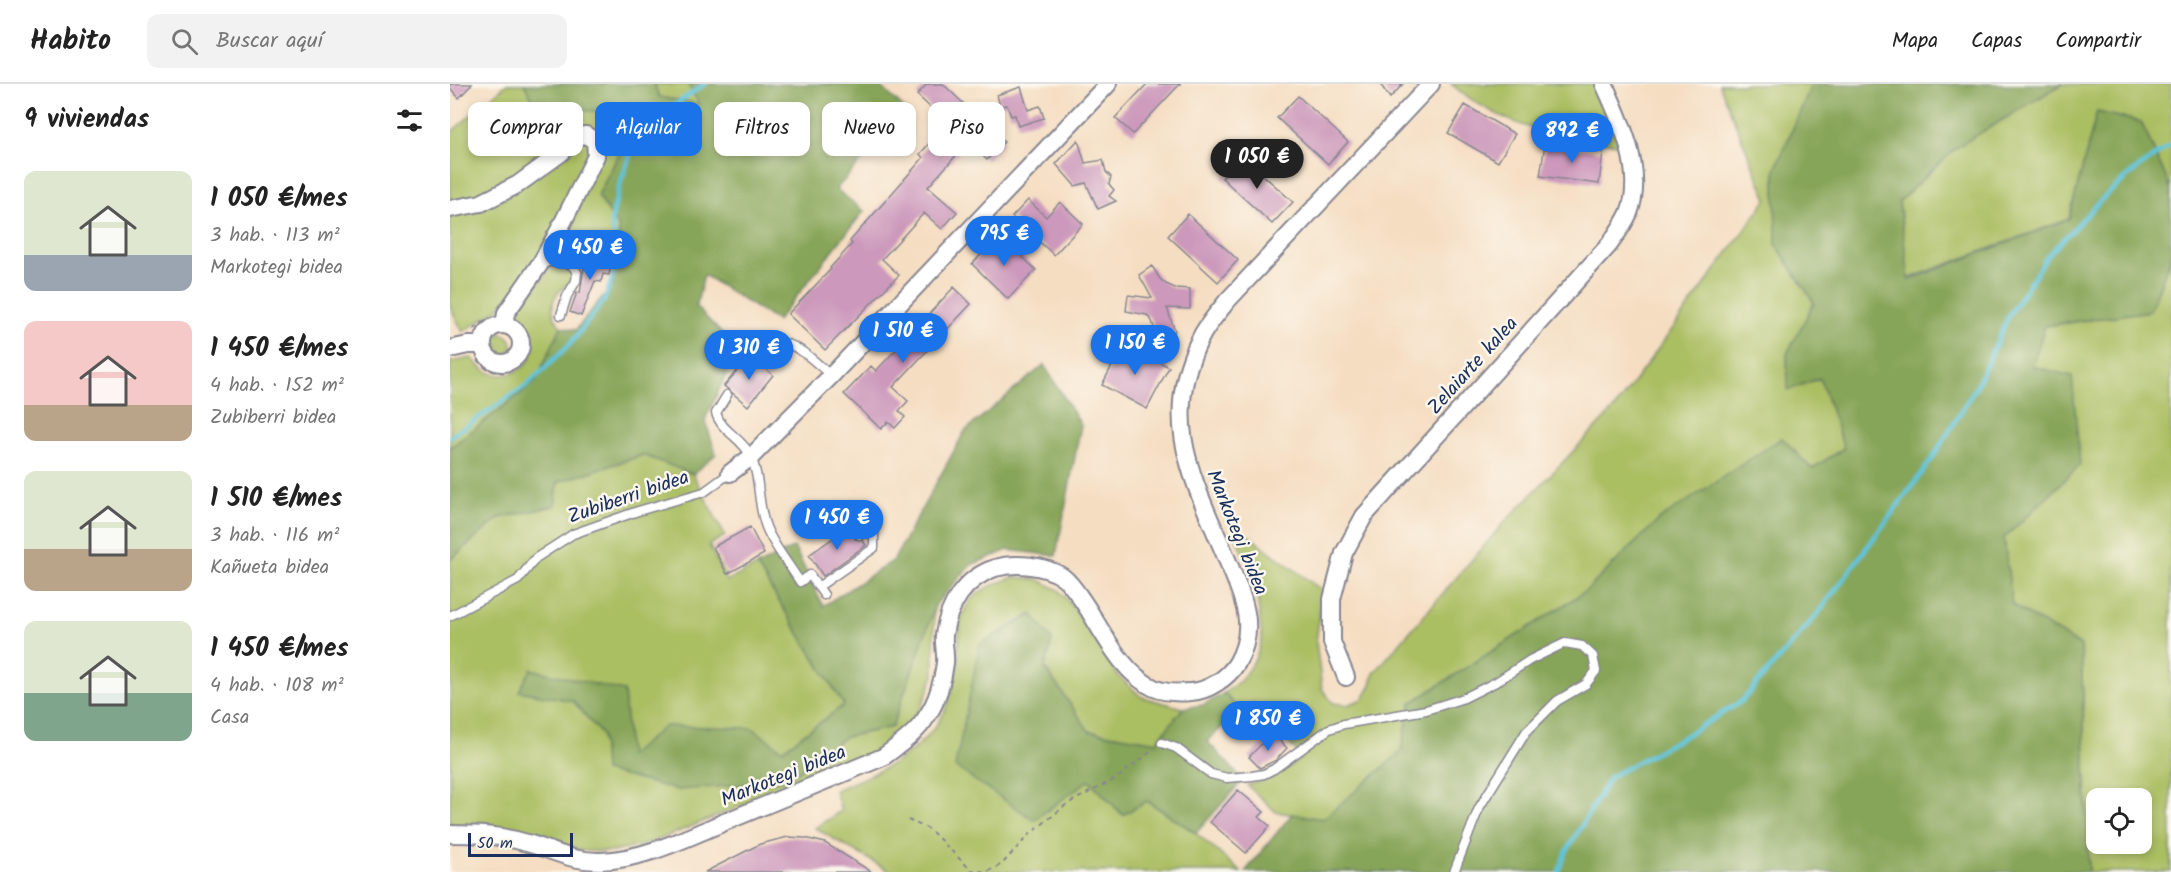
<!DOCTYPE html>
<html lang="es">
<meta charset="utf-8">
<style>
:root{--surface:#fff;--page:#f2f2f2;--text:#222;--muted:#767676;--line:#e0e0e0;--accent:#1a73e8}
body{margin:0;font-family:Kalam,sans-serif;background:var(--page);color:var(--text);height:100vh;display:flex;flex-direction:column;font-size:22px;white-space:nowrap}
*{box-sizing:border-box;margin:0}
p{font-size:20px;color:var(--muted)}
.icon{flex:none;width:33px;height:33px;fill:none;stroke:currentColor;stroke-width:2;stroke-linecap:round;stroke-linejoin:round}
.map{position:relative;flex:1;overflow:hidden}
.side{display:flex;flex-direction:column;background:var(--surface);width:450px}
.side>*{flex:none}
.top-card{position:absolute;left:18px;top:18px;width:570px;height:54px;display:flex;gap:12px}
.buttons{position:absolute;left:1636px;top:704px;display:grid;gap:12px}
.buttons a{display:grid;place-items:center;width:66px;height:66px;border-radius:12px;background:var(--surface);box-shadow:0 3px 9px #0003;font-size:30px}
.scale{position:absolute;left:18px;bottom:15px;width:105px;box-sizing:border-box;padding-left:6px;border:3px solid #1b2f5e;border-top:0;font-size:16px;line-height:21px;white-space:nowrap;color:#1b2f5e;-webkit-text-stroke:4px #fbf7ec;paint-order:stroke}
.price{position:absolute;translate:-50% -51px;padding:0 14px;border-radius:21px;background:var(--accent);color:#fff;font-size:20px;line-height:39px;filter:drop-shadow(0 2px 3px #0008)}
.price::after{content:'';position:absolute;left:50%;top:36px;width:18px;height:14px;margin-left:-9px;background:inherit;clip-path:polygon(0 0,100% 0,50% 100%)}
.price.selected{background:#222;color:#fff}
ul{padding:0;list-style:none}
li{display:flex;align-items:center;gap:18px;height:150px;padding:0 24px}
li span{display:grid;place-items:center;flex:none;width:168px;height:120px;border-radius:12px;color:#555}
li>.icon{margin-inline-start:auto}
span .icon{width:72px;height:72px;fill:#fffc;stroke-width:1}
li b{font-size:26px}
h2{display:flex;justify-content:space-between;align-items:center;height:72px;padding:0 24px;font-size:26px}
.tag{padding:0 21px;border-radius:12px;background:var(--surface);box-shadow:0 3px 9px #0003;font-size:21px;line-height:54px}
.tag.selected{background:var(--accent);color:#fff}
header{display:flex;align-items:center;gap:36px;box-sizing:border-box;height:84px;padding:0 30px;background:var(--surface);border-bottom:2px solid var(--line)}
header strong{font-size:28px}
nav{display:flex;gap:33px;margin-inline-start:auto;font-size:21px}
.search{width:420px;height:54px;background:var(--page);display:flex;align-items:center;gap:15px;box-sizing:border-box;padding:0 21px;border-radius:12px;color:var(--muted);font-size:22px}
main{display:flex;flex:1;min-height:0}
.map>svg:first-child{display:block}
.green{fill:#aabe62;stroke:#627660;stroke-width:1.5;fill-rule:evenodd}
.forest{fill:#87a558;stroke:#516a5b;stroke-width:1.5}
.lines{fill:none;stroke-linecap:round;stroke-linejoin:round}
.stream{stroke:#5ec5db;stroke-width:4.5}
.building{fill:#cc98bb}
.service-casing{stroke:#888690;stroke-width:11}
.minor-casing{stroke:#888690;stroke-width:20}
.path{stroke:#888690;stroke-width:2;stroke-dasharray:4.5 4.5;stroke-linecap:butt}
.service{stroke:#fff;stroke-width:8}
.minor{stroke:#fff;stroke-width:16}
.labels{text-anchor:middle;stroke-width:5;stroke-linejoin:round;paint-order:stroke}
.street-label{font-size:20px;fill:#1b2f5e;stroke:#fbf7ec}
</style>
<header>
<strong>Habito</strong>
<div class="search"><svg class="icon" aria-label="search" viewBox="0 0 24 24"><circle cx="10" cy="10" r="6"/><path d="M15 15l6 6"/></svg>Buscar aquí</div>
<nav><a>Mapa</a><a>Capas</a><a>Compartir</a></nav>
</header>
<main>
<section class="side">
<h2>9 viviendas<svg class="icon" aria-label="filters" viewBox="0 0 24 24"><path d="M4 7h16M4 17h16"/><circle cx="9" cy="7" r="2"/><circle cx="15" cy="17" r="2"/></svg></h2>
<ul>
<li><span style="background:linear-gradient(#dfe7d0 70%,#9aa5b1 0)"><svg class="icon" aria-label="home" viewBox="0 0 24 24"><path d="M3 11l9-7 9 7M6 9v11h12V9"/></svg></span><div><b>1 050 €/mes</b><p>3 hab. · 113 m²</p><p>Markotegi bidea</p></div></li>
<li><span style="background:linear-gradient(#f6c9c9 70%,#b9a48a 0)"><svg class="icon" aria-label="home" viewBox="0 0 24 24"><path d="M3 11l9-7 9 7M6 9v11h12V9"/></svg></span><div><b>1 450 €/mes</b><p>4 hab. · 152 m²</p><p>Zubiberri bidea</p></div></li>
<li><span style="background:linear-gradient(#dfe7d0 65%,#b9a48a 0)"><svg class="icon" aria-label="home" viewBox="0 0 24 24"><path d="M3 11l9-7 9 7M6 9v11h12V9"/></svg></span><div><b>1 510 €/mes</b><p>3 hab. · 116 m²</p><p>Kañueta bidea</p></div></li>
<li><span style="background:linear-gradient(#dfe7d0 60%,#7fa58c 0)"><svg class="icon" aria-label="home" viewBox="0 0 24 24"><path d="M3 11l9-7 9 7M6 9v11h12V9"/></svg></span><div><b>1 450 €/mes</b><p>4 hab. · 108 m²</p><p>Casa</p></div></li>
</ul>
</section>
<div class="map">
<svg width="1721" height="788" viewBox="0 0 1721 788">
<rect width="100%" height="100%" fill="#fbf7ec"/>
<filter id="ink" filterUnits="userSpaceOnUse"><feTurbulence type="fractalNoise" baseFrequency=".0167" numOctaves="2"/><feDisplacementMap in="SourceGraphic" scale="12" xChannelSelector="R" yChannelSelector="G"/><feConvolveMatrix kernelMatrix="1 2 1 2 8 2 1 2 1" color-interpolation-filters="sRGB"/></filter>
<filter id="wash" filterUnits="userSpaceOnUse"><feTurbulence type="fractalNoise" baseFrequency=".008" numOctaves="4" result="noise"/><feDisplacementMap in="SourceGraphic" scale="24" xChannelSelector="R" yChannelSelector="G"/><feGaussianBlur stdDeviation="1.35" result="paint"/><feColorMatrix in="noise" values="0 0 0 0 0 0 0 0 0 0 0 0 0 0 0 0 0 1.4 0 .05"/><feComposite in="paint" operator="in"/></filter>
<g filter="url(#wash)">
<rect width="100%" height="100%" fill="#f5ddc1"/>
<path class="green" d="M57 0H74L85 20 151 28 174 60 148 111 169 144 168 167H136L132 177 90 172 69 202 47 226 13 248 0 223V49Z
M204 0H238L250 20 209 13Z
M1001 0H1145L1169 60C1106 55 1051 42 1001 0Z
M1269 0H1362L1325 86 1326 160 1364 219 1337 270 1339 306 1370 294 1394 364 1362 385 1210 435 1136 507 961 619 951 668 873 735 826 728 797 701 821 694 852 674 803 618 790 627 774 609 791 596 806 574 812 555 806 502 780 438 873 507 866 558 872 605 883 619 897 621 913 615 921 601 924 589 1052 441 1165 324 1317 115Z
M1612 0H1721V105L1691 38 1647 28 1619 135 1457 195 1449 117 1507 63Z
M1721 173V788H1639L1631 562 1562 521 1554 454 1630 381 1582 282 1595 242 1700 227ZM1647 714H1692V759H1647Z
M116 182 122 187V195C118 201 112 204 107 210 99 220 103 234 111 243L85 298 0 364V278L21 274C26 278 31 284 36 287 55 297 78 287 83 266 85 260 83 253 83 247L69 234V223L102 183Z
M40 261a11 11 0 1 1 22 0a11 11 0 1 1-22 0Z
M193 371 243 390 275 452 259 461 277 497 307 482 394 621 332 666 302 644 178 672 174 607H69L123 617 152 651 155 687 335 697 395 653 442 643 484 523V591L472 622 449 652 420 670 198 760 163 768 133 767 55 744 0 740V476L49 434 105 422 108 398Z
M563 493 587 495 609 506 624 525 668 592 692 613 733 624 707 658 638 647 595 584 602 556 530 560 639 696 672 730 697 717 746 749 791 788H441L365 744 391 727 385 706C424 690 462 676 487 640 499 623 506 595 508 575 509 552 506 528 526 511 536 502 551 498 563 493Z"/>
<path class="forest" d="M74 0H204L209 13 249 20 238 0H428L457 27 386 105 414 127 327 237 254 191 246 223 288 266 255 336 266 370 243 390 193 371 108 398 105 422 49 434 0 476V364L85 298 111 243 126 246 163 200 168 167 169 144 148 112 174 60 151 28 85 20Z
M1362 0H1612L1507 63 1449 117 1459 196 1619 135 1647 28 1691 38 1721 105V173L1700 227 1595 242 1582 282 1622 292 1630 381 1554 454 1562 521 1631 562 1639 788H795L842 730 873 735 951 668 961 619 1136 507 1210 435 1332 354 1362 385 1394 364 1370 294 1338 306 1337 270 1364 219 1326 160 1325 86Z
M594 281 631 341 606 472 558 466 521 481 486 520 442 643 395 653 335 697 228 706 154 687 152 651 123 617 69 607 81 585 174 607 179 672 215 642 302 644 332 666 394 621 307 482 344 463 373 522 443 477 515 347Z
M582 530 602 556 595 584 639 647 707 658 733 624 753 621 774 609 790 627 757 657 793 696 746 749 697 717 673 731 639 696 584 736 505 683 530 560Z"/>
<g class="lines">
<path class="stream" d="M0 353 77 301 121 259 155 215 169 175 161 138 169 103 180 71 201 37 255 0
M1109 788 1115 770 1160 693 1235 652 1292 617 1370 527 1482 375 1527 301 1559 231 1598 171 1654 113 1685 86 1721 61"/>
</g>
<g id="blocks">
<path class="building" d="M0 0H22L9 14 0 4Z
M477 0H493L554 58 537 76 518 58 478 103 507 128 492 145 474 129 432 175 449 191 375 266 338 230 381 185 380 184 402 160 400 157 473 74 470 70 497 39 467 11Z
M697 0H730L683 50 665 34Z
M930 0H953L940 14Z
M571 3 578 26 590 22 594 34 568 42 565 31 561 32 557 21 550 22 547 11Z
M848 12 898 58 878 80 827 34Z
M1015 21 1065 50 1048 78 998 49Z
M628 56 635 79 653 76 656 88 661 93 659 100 664 106 659 112 666 117 648 125 636 99 625 102 606 80Z
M1095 60 1153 68 1149 100 1090 92Z
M792 72 843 118 822 140 772 94Z
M578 116 596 133 610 118 633 140 604 171 562 133Z
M738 130 788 176 768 198 718 152Z
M550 151 586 186 558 215 522 180Z
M136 172 162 176 159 191 153 190 151 198 145 197 131 232 120 228 127 208 130 209Z
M702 182 710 195 716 200 725 204 740 205V225L717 224 725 247 707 254 702 237 697 231 676 227 678 211 702 214 689 191Z
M504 203 521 220 443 303 458 317 449 327 455 333 445 344 438 338 431 345 394 310 421 282 426 287Z
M674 259 719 283 697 325 652 301Z
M300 272 323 291 298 322 274 302Z
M402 441 406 446 404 450 405 455 413 457 416 461 373 492 359 471Z
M300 443 314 470 277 490 263 463Z
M822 649 837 664 826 676 810 684 799 673Z
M788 706 814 728 809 733 820 742 796 769 760 738Z
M338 753 355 754 375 759 422 788H255L310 760Z"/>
</g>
</g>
<g filter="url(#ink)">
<use href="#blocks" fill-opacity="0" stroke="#888690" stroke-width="1.5"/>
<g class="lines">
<defs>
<path id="service" d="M92 177 121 180 127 188 126 197 117 212 111 231
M312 274C316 270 320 264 325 261 341 252 370 282 381 292
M277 311 266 329C271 347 292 354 300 371 311 393 307 420 316 443 324 463 339 480 350 498L360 491 374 511
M368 503 424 464V447L410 451
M0 532 68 496 86 474 123 450 188 427 254 408 280 389
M712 659 726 664 761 690 777 694 802 692 814 690 824 685 879 645 894 640 976 626 1014 614 1046 598 1080 576 1115 559 1132 562 1143 572 1146 587 1136 600 1107 617 1076 648 1029 724 1004 788"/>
<path id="minor" d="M0 125 31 119 67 101 111 69 127 52 136 51 145 57 146 72 109 146 92 177 56 229 54 241
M33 260a19 19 0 1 1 38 0a19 19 0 1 1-38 0Z
M0 265 18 261H33
M280 389 301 373 381 292 658 0
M896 593 882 558V515L894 469 914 432 1159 161C1166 151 1174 140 1179 129 1195 88 1171 37 1154 0
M0 750C26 750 51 751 77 759 103 766 122 778 151 777 195 775 236 754 277 737 329 716 381 694 433 673 449 661 467 649 477 632 487 618 493 596 495 579 496 570 493 560 494 551 498 521 515 494 545 484 565 478 595 481 613 493 623 501 629 512 636 522 654 550 673 590 704 604 715 609 729 609 741 608 758 607 778 594 787 579 809 541 791 510 776 473 744 397 709 337 750 255 756 242 768 229 777 217L981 0"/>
</defs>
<use href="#service" class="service-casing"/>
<use href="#minor" class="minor-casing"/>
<path class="path" d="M24 245 39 234
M27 276C31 279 34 284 38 285 69 300 93 264 71 240
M458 736 479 745 521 786 537 788 552 780 579 751 617 720 667 694 704 665"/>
<use href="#service" class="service"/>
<use href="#minor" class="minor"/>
</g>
</g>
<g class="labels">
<g class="street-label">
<text transform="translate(1022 281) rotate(-48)" y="7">Zelaiarte kalea</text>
<text transform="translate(178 412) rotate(-19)" y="7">Zubiberri bidea</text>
<text transform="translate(788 448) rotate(68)" y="7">Markotegi bidea</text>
<text transform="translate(333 691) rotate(-22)" y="7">Markotegi bidea</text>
</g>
</g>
</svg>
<div class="buttons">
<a><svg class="icon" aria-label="locate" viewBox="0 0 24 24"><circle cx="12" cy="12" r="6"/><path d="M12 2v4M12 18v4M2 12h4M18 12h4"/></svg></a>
</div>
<div class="scale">50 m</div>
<b class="price" style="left:1122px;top:80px">892 €</b>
<b class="price selected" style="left:807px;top:106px">1 050 €</b>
<b class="price" style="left:554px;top:183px">795 €</b>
<b class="price" style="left:140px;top:197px">1 450 €</b>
<b class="price" style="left:453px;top:280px">1 510 €</b>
<b class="price" style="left:685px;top:292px">1 150 €</b>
<b class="price" style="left:299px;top:297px">1 310 €</b>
<b class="price" style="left:387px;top:467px">1 450 €</b>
<b class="price" style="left:818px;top:668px">1 850 €</b>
<div class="top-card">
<a class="tag">Comprar</a>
<a class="tag selected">Alquilar</a>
<a class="tag">Filtros</a>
<a class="tag">Nuevo</a>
<a class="tag">Piso</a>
</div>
</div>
</main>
